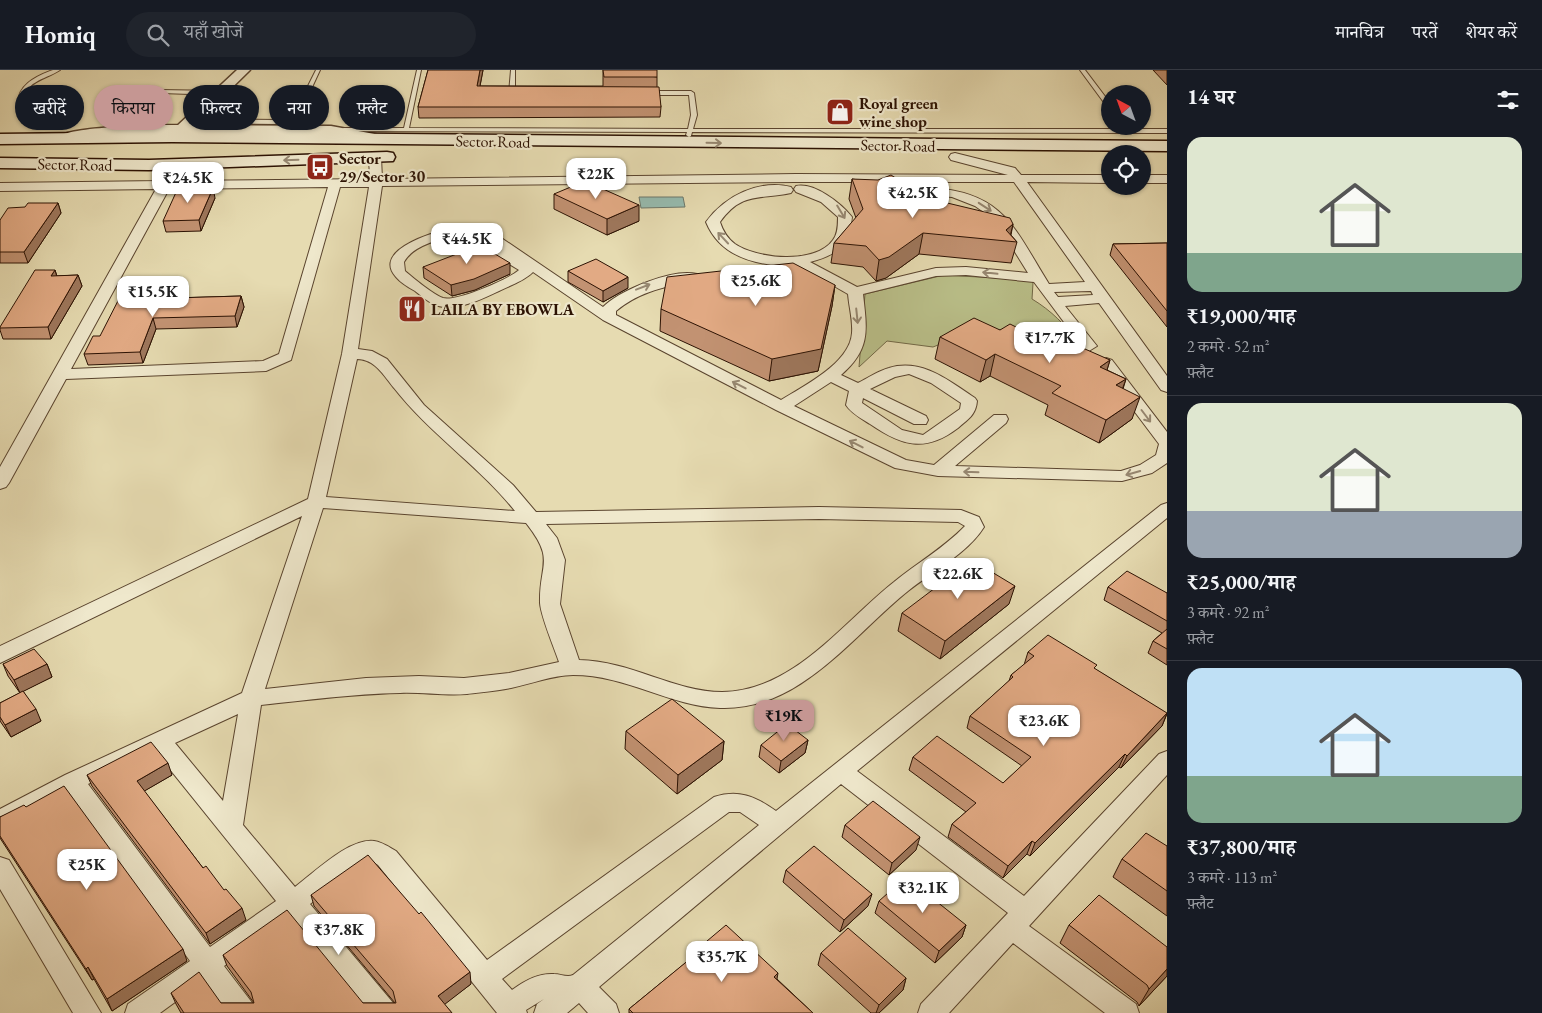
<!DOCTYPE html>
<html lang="hi">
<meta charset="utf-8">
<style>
:root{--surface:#171b24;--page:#20242c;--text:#f1f3f6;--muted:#9ea1a6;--line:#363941;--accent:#c59692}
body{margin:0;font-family:"EB Garamond","Noto Serif Devanagari",serif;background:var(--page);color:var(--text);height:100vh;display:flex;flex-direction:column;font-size:19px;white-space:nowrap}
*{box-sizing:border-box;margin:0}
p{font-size:16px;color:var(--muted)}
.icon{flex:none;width:28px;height:28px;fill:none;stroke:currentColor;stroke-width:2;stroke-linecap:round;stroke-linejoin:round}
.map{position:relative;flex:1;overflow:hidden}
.details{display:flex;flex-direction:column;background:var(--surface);width:375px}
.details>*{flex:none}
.hud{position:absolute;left:15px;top:15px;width:475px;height:45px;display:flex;gap:10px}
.needle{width:32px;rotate:319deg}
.buttons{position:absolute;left:1101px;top:15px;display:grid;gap:10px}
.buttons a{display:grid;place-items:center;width:50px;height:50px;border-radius:50%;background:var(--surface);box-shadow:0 1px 4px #0004;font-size:25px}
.price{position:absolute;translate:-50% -42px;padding:0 11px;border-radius:10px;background:#fff;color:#222;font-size:16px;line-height:32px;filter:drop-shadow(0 1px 2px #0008)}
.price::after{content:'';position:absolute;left:50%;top:30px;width:15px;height:11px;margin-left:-8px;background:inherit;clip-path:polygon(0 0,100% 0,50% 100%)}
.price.current{background:var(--accent);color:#111}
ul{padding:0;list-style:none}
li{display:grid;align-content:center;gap:10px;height:265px;padding:0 20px}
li+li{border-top:1px solid var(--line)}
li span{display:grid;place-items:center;height:155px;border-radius:15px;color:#555}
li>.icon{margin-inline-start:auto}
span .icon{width:90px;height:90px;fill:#fffc;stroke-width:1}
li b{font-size:21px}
h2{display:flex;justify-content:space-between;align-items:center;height:60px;padding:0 20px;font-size:21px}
.chip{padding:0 18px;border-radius:22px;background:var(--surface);box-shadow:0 1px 4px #0004;font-size:18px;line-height:45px}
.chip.current{background:var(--accent);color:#111}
header{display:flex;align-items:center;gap:30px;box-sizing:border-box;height:70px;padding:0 25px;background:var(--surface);border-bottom:1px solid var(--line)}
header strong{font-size:24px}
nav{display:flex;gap:28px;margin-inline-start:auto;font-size:18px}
.search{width:350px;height:45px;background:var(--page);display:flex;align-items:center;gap:12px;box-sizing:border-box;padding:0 18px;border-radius:28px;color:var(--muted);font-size:19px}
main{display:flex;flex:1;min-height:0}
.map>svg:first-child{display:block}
.green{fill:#b9be88;stroke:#726846}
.water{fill:#96bbaf;stroke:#6c776a}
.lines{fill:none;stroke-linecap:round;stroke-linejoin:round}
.service-casing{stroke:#5a442e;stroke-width:2}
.minor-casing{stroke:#5a442e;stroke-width:2}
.tertiary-casing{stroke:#5a442e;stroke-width:3}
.secondary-casing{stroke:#2c1203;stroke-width:3}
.service{fill:#efe8cc;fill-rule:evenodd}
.minor{fill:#efe8cc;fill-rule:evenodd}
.tertiary{fill:#efe8cc;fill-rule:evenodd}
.secondary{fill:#efe8cc;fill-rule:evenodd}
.wall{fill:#c29272;stroke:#2c1203}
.shaded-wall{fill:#9e775c;stroke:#2c1203}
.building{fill:#e2aa84;stroke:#2c1203}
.oneway{stroke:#978872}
.labels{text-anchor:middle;stroke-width:4.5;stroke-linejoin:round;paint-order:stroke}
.far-poi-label{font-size:16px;font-weight:bold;fill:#2c1203;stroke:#efe8cc;text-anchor:start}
.far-street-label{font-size:16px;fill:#2c1203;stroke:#efe8cc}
</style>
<header>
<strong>Homiq</strong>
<div class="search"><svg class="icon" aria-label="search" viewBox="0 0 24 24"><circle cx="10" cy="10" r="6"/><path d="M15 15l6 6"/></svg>यहाँ खोजें</div>
<nav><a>मानचित्र</a><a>परतें</a><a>शेयर करें</a></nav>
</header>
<main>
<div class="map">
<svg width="1167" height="943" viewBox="0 0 1167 943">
<rect width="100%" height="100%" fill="#e6dbb1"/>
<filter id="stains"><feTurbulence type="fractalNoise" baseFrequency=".004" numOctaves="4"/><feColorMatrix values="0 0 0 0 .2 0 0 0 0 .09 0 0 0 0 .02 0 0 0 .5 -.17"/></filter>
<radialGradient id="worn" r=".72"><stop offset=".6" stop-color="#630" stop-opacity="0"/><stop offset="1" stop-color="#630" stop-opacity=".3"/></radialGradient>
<path class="green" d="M944 205 1030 210 1033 213 1032 229C1052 241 1065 255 1079 273L966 264 933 277 887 271 859 297 865 224Z"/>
<path class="water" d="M639 127H683L685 137 641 138Z"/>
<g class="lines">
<defs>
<path id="service" d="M53 0H60C43 11 24 10 23 36L46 38 48 39V41L18 38C15 16 36 6 53 0Z
M316 0H320L295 54 299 58 298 59H294L290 55 281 54 190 53 187 51 190 49 281 50 290 52Z
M417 0H421L409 58 688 59 691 45 689 25H649L646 23 649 21H691L694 23 697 45 693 59H1167V63L692 62 691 66 689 67 686 65 687 62 342 61V59L344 58H404Z
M511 0H515V21L518 22V24L512 25 509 23Z
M1080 0H1085L1110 33V39L1108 38Z
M159 20 220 21 223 23 220 25 161 23 159 22Z"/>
<path id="minor" d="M375 83 381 87 382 109 796 104 1008 105 951 90 949 87 951 84 955 83 1015 98 1021 105H1110V113L1027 112 1167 306V322L1161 320 1099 233 1065 236 1097 276 1089 281 1084 279 1034 212 966 205 936 206 863 224C867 260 871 279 841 305L858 313C868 308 878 301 889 298 922 288 949 311 975 328L977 331C976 345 968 349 958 358 925 383 902 376 870 354 862 349 851 343 846 335L849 321 831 312 794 336 906 390 934 395 994 345H1006L1008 349 1006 353 955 396 1121 401 1140 395 1156 385 1159 374 1098 293 1106 288 1112 290 1167 362V393L1152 403 1122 411 938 406 895 398 776 340 603 250 533 202C524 211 511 215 499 221 484 228 466 237 449 237 435 238 425 229 415 221 408 217 401 213 396 207 377 186 411 171 428 165 445 160 463 153 480 163L486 160 491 161 603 237C620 220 673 198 697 204L699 207 697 210C667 217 641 220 616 241V245L781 330C804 316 850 293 852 263 853 250 849 237 848 224 835 217 806 198 793 195 787 193 780 195 774 195 744 192 718 181 706 152 725 126 759 109 791 117L793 120 791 123C760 130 742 121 720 152 723 161 727 168 735 174 757 189 815 195 833 170 838 164 838 154 838 147L821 132 796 122 794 119 796 116C814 112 841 133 852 147 849 176 837 185 810 192L857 217 936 198 966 197 1028 203 995 150 975 136 952 127 914 124 908 120C913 114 925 117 933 118 1005 123 1015 160 1049 214L1085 212 1014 112H796L382 116 358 279 372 281 387 289 424 335 513 415 536 442 819 437 961 440 979 447 984 457C967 484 933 501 908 521 852 566 800 641 720 638 669 636 627 605 573 605 553 605 531 614 511 618 497 621 482 622 467 624 445 626 422 622 400 623 353 624 307 630 261 635L243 755 295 817C315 802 349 768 374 771 382 772 389 777 396 781L487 890 714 727C738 719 755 726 776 741L1161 435 1167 433V448L857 701 1024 826 1159 684 1167 681V705L1029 856 1136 934 1139 943H1105L1013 873 949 943H918L921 934 1008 843 841 714 599 917 616 934 619 943H588L579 933 567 943H534L537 934 544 929 526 940 527 943H497L378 795 372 791 364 792 310 834 394 934 397 943H367L291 849 224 896 253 934 256 943H227L204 911 160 943H125L128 934 190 891 69 724 0 760V739L65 705 242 623 302 446 0 593V576L308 429 342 284 369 117H340L291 290 266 301 66 309 9 413 6 417 0 419V397L156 119 0 121V113L161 111 166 109 171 111 370 109 369 87ZM328 117 279 284 263 291 71 299 169 119ZM462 165 519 200C509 209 456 232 443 228 434 225 413 208 405 201L404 192C414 174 443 168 462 165ZM1091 221 1093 225 1058 227 1054 222ZM357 289C375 289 384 306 394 318 430 364 479 396 515 441L326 427ZM909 304 931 313 961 333 960 339 923 365 902 360 862 333 863 328 914 354H926L928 350 926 346 870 319 895 307ZM323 438 526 453C556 491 539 493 540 533 541 547 554 577 559 592L509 603 464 608 419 606 366 608 265 619ZM819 449 958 452 965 456C944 478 917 493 894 512 842 553 794 621 722 622 675 622 631 591 579 590L560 534 565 490 557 468 546 454ZM238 644 223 731 175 673ZM156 682 276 831 210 877 88 714ZM729 742H740L759 755 573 905C567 908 561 904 554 904 538 903 524 911 512 920L502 909Z
M1142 105H1167V113H1142Z
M0 787 9 790 101 943H73L0 819Z"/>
<path id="tertiary" d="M237 0H250L194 55 331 56 380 65 387 69 380 73 331 64 110 65 64 72 57 68C67 56 159 55 178 55Z"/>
<path id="secondary" d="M172 62 1167 71V81L172 72 0 74V64Z
M387 82 393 83 395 87 393 91 149 100 0 98V88L149 90Z"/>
</defs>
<use href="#service" class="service-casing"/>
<use href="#minor" class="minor-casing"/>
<use href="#tertiary" class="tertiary-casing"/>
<use href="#secondary" class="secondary-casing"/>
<use href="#service" class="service"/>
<use href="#minor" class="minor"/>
<use href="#tertiary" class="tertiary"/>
<use href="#secondary" class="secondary"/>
</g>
<path class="wall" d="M428 0H483L480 16H603V0L657 7V17L661 37 660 47 419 48 418 37Z
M1153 0H1167V15Z
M852 109 911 118 939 131 1013 154 1011 165 1017 172 1011 193 919 184 886 208 876 211 863 197 831 193 834 173 856 148 849 129Z
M554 124 639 151 607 165 554 139Z
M215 128 201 161 166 162 163 151Z
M58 133 61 143 28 193H0V150Z
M1167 173V257L1110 185 1113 174Z
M423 197 510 204 475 220 452 226 424 208Z
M55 200 57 206 78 205 82 216 51 269H3L0 260V257Z
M568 201 628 218 603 232 568 212Z
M835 215 832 236 818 301 769 311 660 261 661 239Z
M173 222 175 228 241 226 244 237 237 257 156 259 143 293 88 295 84 284 100 266Z
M1000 260 1034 266 1110 290 1107 300 1126 309 1123 319 1132 349 1099 373 1045 345 1048 335 990 306 980 312 935 289 940 267Z
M1108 517 1167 523V595L1148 583 1153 571 1162 563 1104 530Z
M1009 534 940 589 898 561 902 543Z
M1028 582 1095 599 1167 644 1162 656 1121 698 1119 697 1030 786 1027 784 1003 808 948 767 952 754 966 742 909 700 913 687 1003 713 1022 696 967 658 970 646 1009 611 1011 605 1024 595Z
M3 594H47L52 607 23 621 41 651 11 667 0 651V633L20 623 8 606Z
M626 661 724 671 722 690 677 724 625 679Z
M808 670 805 683 779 703 759 687 761 675Z
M87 705H172L144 721 203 798 246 850 210 874 92 716Z
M26 737 187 891 112 941 94 909 92 910 0 768V747Z
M845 755 916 780 889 805 842 767Z
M1167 776V846L1113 807 1122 789Z
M786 800 868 836 840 862 783 812Z
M311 825 471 914 444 934 452 943H181L176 934 171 923 221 933H254L227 896 223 885 363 933H395L314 836Z
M879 831 966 855 962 867 935 893 875 843Z
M1069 855 1167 906 1139 936 1137 932 1060 873Z
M694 882 777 909 813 943H629V939L694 886Z
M821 883 906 908 903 920 879 943H871L818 895Z"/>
<path class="shaded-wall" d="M480 0H483L478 26 477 16Z
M213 118 215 128 201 161 199 150Z
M58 133 61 143 28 193 24 182Z
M639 135V151L607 165V149Z
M1013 154 1009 171 1006 160Z
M923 163 919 184 886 208 876 211 879 190Z
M510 193V204L475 220 452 226 451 215Z
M55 200 58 211 51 206Z
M78 205 82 216 51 269 48 257Z
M628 207V218L603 232V221Z
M835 215 832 236 818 301 769 311 772 289Z
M173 222 176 233 171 228Z
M241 226 244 237 237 257 235 246Z
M153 248 156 259 143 293 140 282Z
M995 284 990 306 980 312 986 290Z
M1110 290 1103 313 1100 297Z
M1126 309 1118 331 1116 315Z
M1140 327 1132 349 1099 373 1106 350Z
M1015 516 1009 534 940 589 945 571Z
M47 594 52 607 20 623 14 610Z
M36 639 41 651 11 667 5 655Z
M1167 643 1162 656 1121 698 1127 686Z
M808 670 805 683 779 703 781 691Z
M724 671 722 690 677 724 678 705Z
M1125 684 1119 697 1030 786 1035 773Z
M168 693 172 705 141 723 137 711Z
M920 767 916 780 889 805 892 793Z
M1032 771 1027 784 1003 808 1008 796Z
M872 824 868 836 840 862 844 850Z
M242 838 246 850 210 874 206 863Z
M966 855 962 867 935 893 939 881Z
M183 879 187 891 112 941 107 929Z
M88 897 94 909 92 910 86 899Z
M1167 899V906L1139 936 1149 919Z
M470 902 471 914 440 938 438 926Z
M778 903 776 915 774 907Z
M906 908 903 920 879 943H876L879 935Z"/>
<path class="building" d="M428 0H480L477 16 659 17 661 37H418Z
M603 0H657V7H604Z
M891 105 911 118 939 131 1010 148 1013 154 1006 160 1017 172 923 163 889 187 879 190 866 176 834 173 863 139 852 109 878 110Z
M585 111 639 135 607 149 554 124Z
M178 118H213L199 150 163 151Z
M28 133H58L24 182H0V150L8 138 25 137Z
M1167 173V241L1113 174Z
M480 175 510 193 474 209 451 215 423 197Z
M596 189 628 207 603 221 568 201Z
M793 193 835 215 821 279 772 289 661 239 667 207Z
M35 200H55L51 206 78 205 48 257 0 258V257Z
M173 222 171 228 241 226 235 246 153 248 140 282 84 284 93 266H100L122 223Z
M974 248 1000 260 1010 254 1034 266 1044 261 1110 290 1100 297 1126 309 1116 315 1140 327 1106 350 1052 323 1061 316 995 284 986 290 940 267Z
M972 490 1015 516 945 571 902 543Z
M1127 501 1167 523V551L1108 517Z
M1167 559V579L1153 571Z
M1048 565 1097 595 1094 598 1167 643 1127 686 1125 684 1035 773 1032 771 1008 796 952 754 976 733 913 687 937 666 1003 713 1031 687 970 646 1013 607 1011 605 1034 586 1028 582Z
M34 579 47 594 14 610 3 594Z
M23 621 36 639 5 655 0 647V633Z
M672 629 724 671 678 705 626 661Z
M787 654 808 670 781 691 761 675Z
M151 672 168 693 137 711 203 798 206 796 224 820 226 819 242 838 206 863 87 705Z
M64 716 183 879 107 929 88 897 86 899 0 766V747L24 735 26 737Z
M873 731 920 767 892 793 845 755Z
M1146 763 1167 776V821L1122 789Z
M814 776 872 824 844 850 786 800Z
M368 785 419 844 421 842 470 902 438 926 452 943H184L171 923 199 902 221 933H254L251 922 223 885 287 840 363 933H396L393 921 311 825Z
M906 807 966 855 939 881 879 831Z
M1099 825 1167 877V899L1149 919 1147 915 1069 855Z
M726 855 778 903 774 907 813 943H633L629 939 696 884 694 882Z
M848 858 906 908 879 935 821 883Z"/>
<defs><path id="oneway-shaft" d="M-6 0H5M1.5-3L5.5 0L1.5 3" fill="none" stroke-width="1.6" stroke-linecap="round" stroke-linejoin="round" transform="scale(1.25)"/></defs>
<g class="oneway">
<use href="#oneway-shaft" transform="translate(714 73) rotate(1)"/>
<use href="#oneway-shaft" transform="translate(291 90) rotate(178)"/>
<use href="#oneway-shaft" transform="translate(985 137) rotate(33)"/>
<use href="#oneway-shaft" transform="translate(841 142) rotate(59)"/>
<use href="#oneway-shaft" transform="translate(723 168) rotate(-133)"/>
<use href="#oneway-shaft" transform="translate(990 203) rotate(-174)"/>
<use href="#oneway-shaft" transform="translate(643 217) rotate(-21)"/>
<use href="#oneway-shaft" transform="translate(857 246) rotate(84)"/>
<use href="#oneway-shaft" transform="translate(739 315) rotate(-153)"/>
<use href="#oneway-shaft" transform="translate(1146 346) rotate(53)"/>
<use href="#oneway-shaft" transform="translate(856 374) rotate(-153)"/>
<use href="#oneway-shaft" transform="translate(971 402) rotate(-178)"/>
<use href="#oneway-shaft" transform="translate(1133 403) rotate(164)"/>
</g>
<defs>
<symbol id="shop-square" viewBox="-11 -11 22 22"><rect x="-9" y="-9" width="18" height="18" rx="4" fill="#8f2418" stroke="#efe8cc"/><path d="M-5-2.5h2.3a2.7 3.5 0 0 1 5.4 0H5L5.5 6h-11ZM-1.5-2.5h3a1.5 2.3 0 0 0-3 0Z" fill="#fff"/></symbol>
<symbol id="bus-square" viewBox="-11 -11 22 22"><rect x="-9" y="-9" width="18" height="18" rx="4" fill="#8f2418" stroke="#efe8cc"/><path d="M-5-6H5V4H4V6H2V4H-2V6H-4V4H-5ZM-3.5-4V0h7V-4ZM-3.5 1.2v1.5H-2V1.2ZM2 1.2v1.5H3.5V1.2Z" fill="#fff"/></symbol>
<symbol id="restaurant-square" viewBox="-11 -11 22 22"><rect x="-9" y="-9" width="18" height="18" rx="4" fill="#8f2418" stroke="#efe8cc"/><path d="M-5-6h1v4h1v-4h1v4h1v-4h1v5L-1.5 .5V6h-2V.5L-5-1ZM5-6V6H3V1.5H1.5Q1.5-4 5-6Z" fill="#fff"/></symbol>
</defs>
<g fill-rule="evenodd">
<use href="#shop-square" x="824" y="26" width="32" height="32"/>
<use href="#bus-square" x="304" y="81" width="32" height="32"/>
<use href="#restaurant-square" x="396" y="223" width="32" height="32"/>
</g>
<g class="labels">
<g class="far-poi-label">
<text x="859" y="39">Royal green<tspan x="859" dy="18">wine shop</tspan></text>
<text x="339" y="94">Sector<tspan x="339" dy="18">29/Sector 30</tspan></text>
<text x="431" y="245">LAILA BY EBOWLA</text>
</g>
<g class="far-street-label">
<text transform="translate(493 71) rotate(1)" y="6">Sector Road</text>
<text transform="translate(898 75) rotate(1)" y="6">Sector Road</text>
<text transform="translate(75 94) rotate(1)" y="6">Sector Road</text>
</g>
</g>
<rect width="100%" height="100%" filter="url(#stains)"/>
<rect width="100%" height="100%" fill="url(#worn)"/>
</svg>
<div class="buttons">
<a><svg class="needle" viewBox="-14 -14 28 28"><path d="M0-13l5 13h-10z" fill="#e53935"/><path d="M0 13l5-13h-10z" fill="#9ea1a6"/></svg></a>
<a><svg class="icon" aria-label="locate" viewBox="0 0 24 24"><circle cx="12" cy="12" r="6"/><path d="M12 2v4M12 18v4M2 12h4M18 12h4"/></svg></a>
</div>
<b class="price" style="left:596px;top:130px">₹22K</b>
<b class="price" style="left:188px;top:134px">₹24.5K</b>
<b class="price" style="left:913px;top:149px">₹42.5K</b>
<b class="price" style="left:467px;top:195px">₹44.5K</b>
<b class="price" style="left:756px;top:237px">₹25.6K</b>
<b class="price" style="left:153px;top:248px">₹15.5K</b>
<b class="price" style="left:1050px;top:294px">₹17.7K</b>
<b class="price" style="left:958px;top:530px">₹22.6K</b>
<b class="price current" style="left:784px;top:672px">₹19K</b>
<b class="price" style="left:1044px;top:677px">₹23.6K</b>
<b class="price" style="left:87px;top:821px">₹25K</b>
<b class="price" style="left:923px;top:844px">₹32.1K</b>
<b class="price" style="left:339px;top:886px">₹37.8K</b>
<b class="price" style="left:722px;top:913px">₹35.7K</b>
<div class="hud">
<a class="chip">खरीदें</a>
<a class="chip current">किराया</a>
<a class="chip">फ़िल्टर</a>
<a class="chip">नया</a>
<a class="chip">फ़्लैट</a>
</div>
</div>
<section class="details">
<h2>14 घर<svg class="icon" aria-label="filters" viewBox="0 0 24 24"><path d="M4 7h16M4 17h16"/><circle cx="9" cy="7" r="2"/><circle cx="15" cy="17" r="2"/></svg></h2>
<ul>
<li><span style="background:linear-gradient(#dfe7d0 75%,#7fa58c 0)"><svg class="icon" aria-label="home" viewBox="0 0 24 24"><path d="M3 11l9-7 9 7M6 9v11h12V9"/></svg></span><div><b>₹19,000/माह</b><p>2 कमरे · 52 m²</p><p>फ़्लैट</p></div></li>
<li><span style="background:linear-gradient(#dfe7d0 70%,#9aa5b1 0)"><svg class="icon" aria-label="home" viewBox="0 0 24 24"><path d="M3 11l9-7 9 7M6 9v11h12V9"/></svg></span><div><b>₹25,000/माह</b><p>3 कमरे · 92 m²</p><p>फ़्लैट</p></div></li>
<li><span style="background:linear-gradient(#bfe0f5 70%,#7fa58c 0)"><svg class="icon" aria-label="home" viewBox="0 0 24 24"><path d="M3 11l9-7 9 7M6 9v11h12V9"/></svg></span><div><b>₹37,800/माह</b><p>3 कमरे · 113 m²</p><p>फ़्लैट</p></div></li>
</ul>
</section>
</main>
